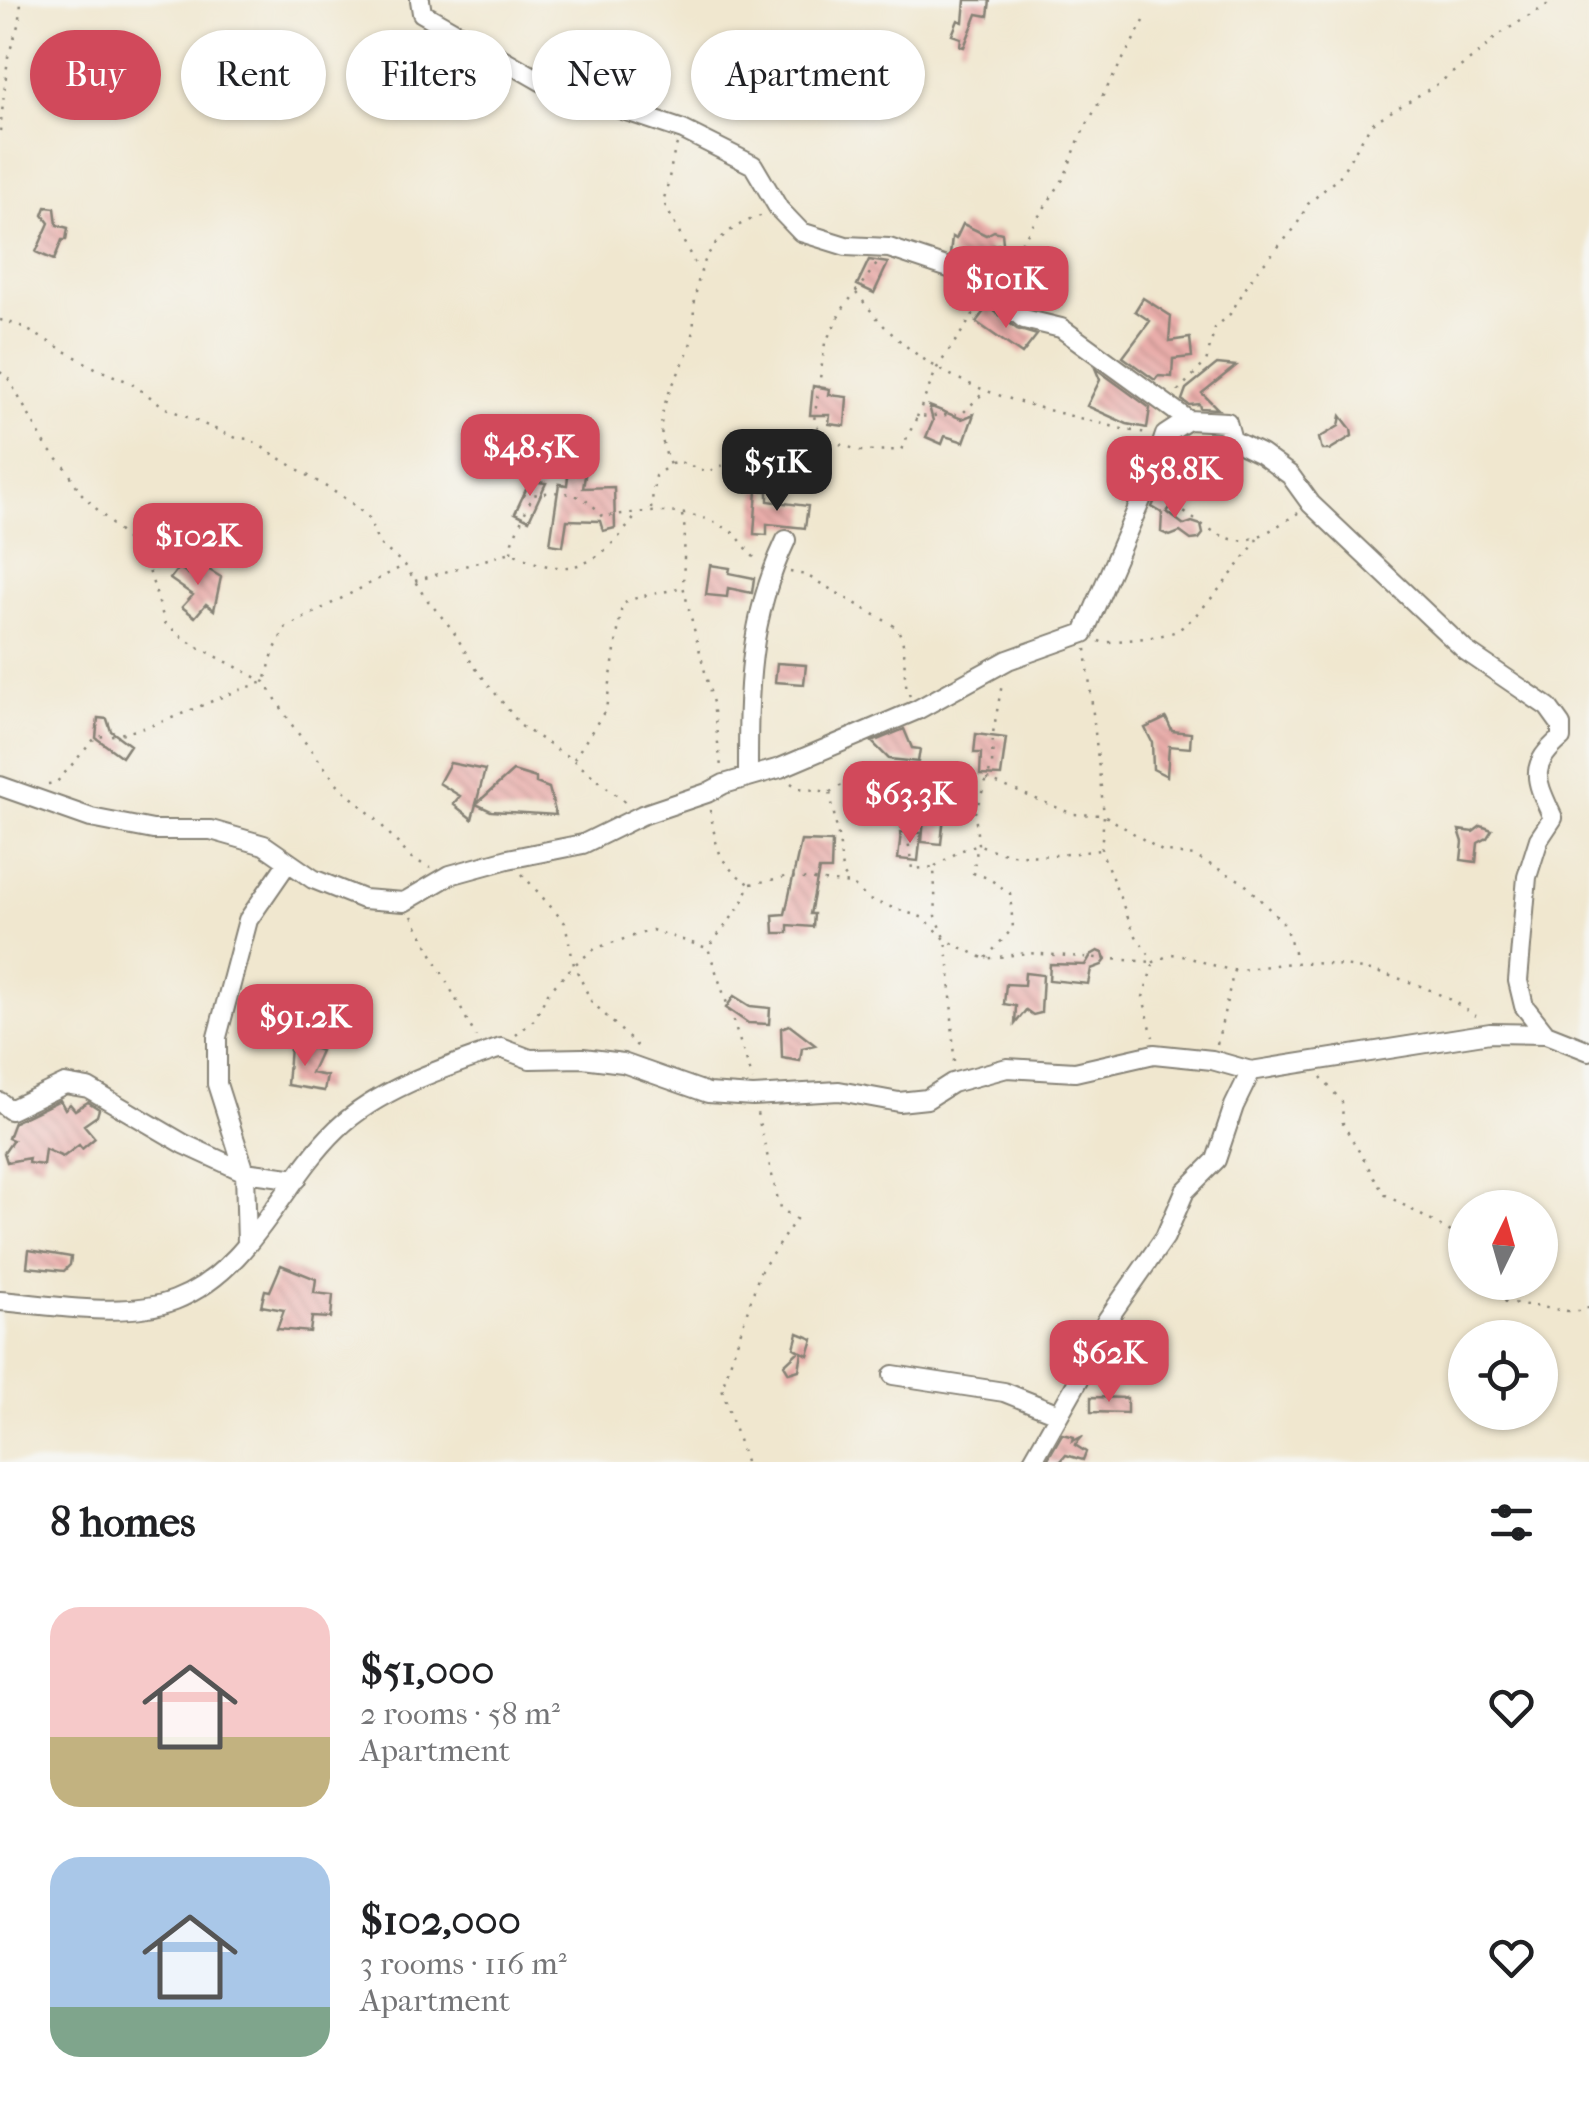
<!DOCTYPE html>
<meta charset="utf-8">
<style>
:root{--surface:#fff;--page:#f6f6f6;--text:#202124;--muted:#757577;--accent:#d1495b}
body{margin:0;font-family:"IM FELL French Canon",serif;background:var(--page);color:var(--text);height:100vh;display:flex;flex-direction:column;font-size:38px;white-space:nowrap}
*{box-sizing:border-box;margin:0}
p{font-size:32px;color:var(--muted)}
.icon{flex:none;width:55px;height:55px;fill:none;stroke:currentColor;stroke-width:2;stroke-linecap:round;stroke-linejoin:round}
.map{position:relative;height:1462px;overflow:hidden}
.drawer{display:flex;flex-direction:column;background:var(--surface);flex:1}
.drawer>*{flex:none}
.top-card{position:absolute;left:30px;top:30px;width:1000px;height:90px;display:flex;gap:20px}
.needle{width:65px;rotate:5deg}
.fabs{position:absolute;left:1448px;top:1190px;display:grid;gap:20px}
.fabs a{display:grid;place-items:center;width:110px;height:110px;border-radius:50%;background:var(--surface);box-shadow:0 2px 8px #0004;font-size:50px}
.price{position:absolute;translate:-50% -85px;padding:0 22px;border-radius:20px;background:var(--accent);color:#fff;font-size:32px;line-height:65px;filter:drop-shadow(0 2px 5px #0008)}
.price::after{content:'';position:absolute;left:50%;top:60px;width:30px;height:22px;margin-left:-15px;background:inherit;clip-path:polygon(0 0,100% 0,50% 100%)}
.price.on{background:#222;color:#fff}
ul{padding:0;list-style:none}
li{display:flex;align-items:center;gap:30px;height:250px;padding:0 50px}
li span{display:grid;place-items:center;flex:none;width:280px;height:200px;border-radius:30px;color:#555}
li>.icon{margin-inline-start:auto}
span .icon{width:120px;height:120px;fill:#fffc;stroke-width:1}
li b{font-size:42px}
h2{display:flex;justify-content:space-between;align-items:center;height:120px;padding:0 50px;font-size:42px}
.pill{padding:0 35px;border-radius:45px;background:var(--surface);box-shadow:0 2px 8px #0004;font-size:35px;line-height:90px}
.pill.on{background:var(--accent);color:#fff}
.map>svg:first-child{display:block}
.building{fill:url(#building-back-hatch)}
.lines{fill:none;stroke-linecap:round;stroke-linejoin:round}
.minor-casing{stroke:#868276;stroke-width:22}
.path{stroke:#868276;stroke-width:2.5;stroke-dasharray:2.5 8;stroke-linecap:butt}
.minor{stroke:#fff;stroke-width:18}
</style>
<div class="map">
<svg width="1589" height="1462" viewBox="0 0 1589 1462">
<defs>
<pattern id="building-back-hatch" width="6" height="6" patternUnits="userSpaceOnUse" patternTransform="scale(2.5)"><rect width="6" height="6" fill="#e9adaa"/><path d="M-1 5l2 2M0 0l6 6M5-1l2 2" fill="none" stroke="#c79492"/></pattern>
</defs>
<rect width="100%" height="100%" fill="#f6f6f2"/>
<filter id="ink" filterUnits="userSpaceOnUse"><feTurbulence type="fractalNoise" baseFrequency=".01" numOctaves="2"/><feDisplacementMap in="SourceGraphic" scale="20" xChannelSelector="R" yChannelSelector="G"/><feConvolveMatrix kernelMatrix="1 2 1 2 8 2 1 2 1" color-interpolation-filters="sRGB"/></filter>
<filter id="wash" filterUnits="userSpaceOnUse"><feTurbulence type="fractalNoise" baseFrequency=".0048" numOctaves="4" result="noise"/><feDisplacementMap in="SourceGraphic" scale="40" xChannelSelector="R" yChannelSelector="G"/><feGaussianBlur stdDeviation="2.25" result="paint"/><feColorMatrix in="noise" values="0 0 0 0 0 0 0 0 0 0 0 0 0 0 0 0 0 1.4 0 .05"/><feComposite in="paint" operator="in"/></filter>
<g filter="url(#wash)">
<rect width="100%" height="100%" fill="#f0e7cf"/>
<g id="blocks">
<path class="building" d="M965 0H990L988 16 977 14 964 47 960 46 961 38 952 35 958 20 963 22Z
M46 207 55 208 57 225 68 228 66 240H62L54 260 36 252 49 223 43 215Z
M963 224 986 235 994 231 1002 233 1003 243 988 247 992 263 981 280 977 281 965 262 950 255 952 237 956 239Z
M869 260 888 263 874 293 857 285Z
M1143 298 1171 316 1169 341 1190 338 1192 357 1173 359 1172 377 1158 376 1155 380 1123 357 1150 321 1135 311Z
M988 306 1017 329 1037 335 1022 354 976 322Z
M1217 364 1236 366 1202 393 1218 409 1200 408 1199 404 1189 405 1182 400 1186 389Z
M1095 368 1150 408 1147 428 1127 424 1087 406 1100 380Z
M813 386 830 389 829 395 847 397 845 426 829 424 830 415H810Z
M929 406 962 419 974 414 964 442 945 436 942 444 926 437 933 421Z
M1341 416 1351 429 1352 436 1329 450H1322L1319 438 1339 426Z
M569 468 586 470 583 488 614 487 615 528 603 531 600 521 567 520 563 546 550 544 559 484 567 485Z
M530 481 546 483 529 520 515 513Z
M757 490 768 491V501L808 506 805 528 767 524V535L754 534Z
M1158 493 1174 502 1167 512 1184 525 1192 522 1201 525 1203 534 1199 539 1191 540 1180 532 1170 536 1161 532 1162 513 1152 507Z
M201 565 221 577 214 610 206 604 195 617 182 607 193 595 170 579 179 567 188 574Z
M710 565 730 568 729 573 754 578 752 593 728 588 727 597 706 595Z
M777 663 806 665 804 684 775 682Z
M98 718 107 719 111 731 130 745 122 757 96 738Z
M1166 718 1172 731 1191 733 1190 748 1169 746 1167 776 1153 769 1152 742 1145 728Z
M904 729 912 748 920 749 918 762 889 759 872 742Z
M976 734 1006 738 1001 776 980 775 981 753H974Z
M450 763 485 770 476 804 513 771 536 778V783L549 788 556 815 491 811 476 804 472 819 453 804 460 796 439 783Z
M926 794 938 816H944L941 844 922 842Z
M1481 826 1492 830 1487 838 1478 843 1476 862 1461 860 1463 842 1459 830 1473 832Z
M901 832 921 833 918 861 898 859Z
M801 841 832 842 831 870H819L810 914H814L813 927 788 925V933H774L773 915 785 914Z
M1098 951 1103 953 1105 961 1102 965 1091 969 1088 984 1049 980 1050 964 1085 965 1091 955Z
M1025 973 1043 975 1041 1013 1033 1015 1026 1010 1015 1024 1016 1006 1004 1004 1006 984 1024 985Z
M734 996 750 1006 770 1008 769 1024 748 1023 726 1008Z
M789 1025 815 1045 802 1048 800 1061 782 1058 781 1028Z
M307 1045 321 1051 311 1073 327 1076 324 1091 287 1085 290 1047 306 1048Z
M60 1100 65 1109 70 1104 75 1110 88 1102 99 1109 97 1116 84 1125 95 1138 82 1149 79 1145 63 1157 45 1149 43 1165 28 1163 29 1158 7 1162 4 1153 13 1140 8 1138 14 1122Z
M29 1250 71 1257 70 1265 64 1271 27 1267Z
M281 1265 316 1279 314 1293 333 1295 331 1318 312 1317 310 1332 277 1329 284 1310 261 1306 265 1290 270 1291Z
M798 1333 813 1339 808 1355 802 1352 799 1370 789 1373 784 1365 799 1351 794 1348Z
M1091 1397 1127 1398V1413L1091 1412Z
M1062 1434 1074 1437 1073 1441 1083 1436 1075 1445 1086 1452 1083 1460 1066 1455 1060 1462H1046Z"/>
</g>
</g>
<g filter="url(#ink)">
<use href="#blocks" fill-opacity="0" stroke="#868276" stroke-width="2.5"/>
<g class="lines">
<defs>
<path id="minor" d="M420 0 422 13 546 84 683 130 753 165 779 209 801 232 846 246 889 248 955 270 971 295 990 291 1024 319 1061 328 1188 420 1227 422 1232 440 1261 454 1290 475 1311 504 1466 651 1548 707 1561 725V738C1527 767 1536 780 1553 818L1539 839 1527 877 1518 981 1524 1006 1546 1034
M748 777C748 690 748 620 786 540
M0 786 91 818 153 830H211L264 845 313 879 363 899 404 902 450 875 508 859 583 844 642 815 707 793 724 784 780 768 917 710 1008 660 1084 633 1150 479 1165 435 1188 420
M0 1102 10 1110 65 1084 88 1088 184 1144 245 1172 297 1179
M247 1244 245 1172 217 1084V1037L248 920 288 862
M0 1301C53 1305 126 1319 175 1300 252 1270 281 1183 337 1129 380 1088 446 1067 501 1048L530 1059 583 1058 623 1063 708 1093 753 1096 839 1091 899 1102 927 1099 952 1083 1007 1068 1075 1072 1154 1054 1212 1060 1251 1071 1490 1033 1546 1034 1589 1051
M893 1375 1004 1392 1059 1414
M1032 1462 1082 1374 1107 1320 1165 1237 1185 1191 1216 1160 1234 1106 1251 1071"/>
</defs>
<use href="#minor" class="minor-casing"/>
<path class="path" d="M0 131 8 57 20 19 21 0
M677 144C670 163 670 182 663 201L698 270
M998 278 1064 178 1080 137 1144 21
M856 293C870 309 882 326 898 339 959 395 1049 409 1126 430L1148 433
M0 320 19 325 97 369 129 382 166 408 236 438 249 439 349 501 369 518 378 543 405 565 424 596 452 629 473 665 521 726 573 760 625 802
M0 372 8 378 48 449 66 468 81 493 136 549 148 567 165 623 187 641 265 682 294 728 340 787 375 818 410 857 430 868
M1178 391 1206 362 1215 328 1230 314 1255 273 1295 228 1308 204 1339 177 1372 123 1436 85 1483 50 1498 35 1555 0
M917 417 937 368 974 314
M824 437 814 421 825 343 844 307 877 264
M671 464 680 462 707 472 788 438 824 439 861 451 901 450 917 417 962 414 985 391
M1162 490C1172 497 1176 506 1184 512 1239 551 1244 548 1298 513
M651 509 655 476 670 465C646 407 677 390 692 339 695 329 693 318 694 308 699 258 713 232 763 215
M682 515 685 530 683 586 713 703 721 767
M511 552 512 541 533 495C559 489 587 492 602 517 644 510 697 506 733 533 744 542 749 555 760 562
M790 572 806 575 896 627C911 648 899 674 910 696
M415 581 511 552C572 584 601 563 638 513
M1099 641 1104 643C1126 639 1153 639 1174 632 1192 626 1246 558 1257 539
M1086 649 1104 815 1101 850 1134 933 1154 962 1172 954C1192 957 1212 966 1231 970 1241 971 1278 964 1292 963 1351 961 1428 980 1475 1016
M574 759 606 709 622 605C639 593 661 595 680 587
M987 779 1073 814 1104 815 1162 851 1194 856 1243 882 1284 924 1297 961
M791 783 798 788 830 792 840 847 842 873 851 883
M48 784 56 783 96 737C160 732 204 699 265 682L273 653 285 628 405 565
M830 792 842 785 863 782 877 797 885 814 907 832 912 869 934 867 936 916 946 940 950 974 954 1062
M710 810C717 847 716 863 750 884L742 904 708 948 753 1080
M935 866 960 851 978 844C1015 862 1061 855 1100 850
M522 874 565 923 574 965 591 1001 640 1049
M751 884 785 877 852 884 869 900 924 918 946 940 985 959 1026 953 1154 962 1143 997 1153 1037
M412 916 476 1037
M986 958 1013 928 1010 893 988 878 973 873 978 844 975 812 992 765 993 733 1002 684
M516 1035 534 1020 548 993 574 965 596 948 652 930 707 948
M1217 1044 1234 970
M1321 1077 1342 1102 1343 1124 1384 1194 1465 1240
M1494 1282 1506 1302 1574 1312 1589 1308
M745 1462 722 1388 760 1272 796 1219 780 1208 757 1113"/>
<use href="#minor" class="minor"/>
</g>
</g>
</svg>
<div class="fabs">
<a><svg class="needle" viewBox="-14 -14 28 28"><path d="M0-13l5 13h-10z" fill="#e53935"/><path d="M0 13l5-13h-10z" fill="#757577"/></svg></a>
<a><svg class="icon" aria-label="locate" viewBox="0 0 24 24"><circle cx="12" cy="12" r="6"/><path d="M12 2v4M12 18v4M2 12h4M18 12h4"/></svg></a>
</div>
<b class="price" style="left:1006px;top:331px">$101K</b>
<b class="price" style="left:530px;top:499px">$48.5K</b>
<b class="price on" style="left:777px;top:514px">$51K</b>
<b class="price" style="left:1175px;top:521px">$58.8K</b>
<b class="price" style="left:198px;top:588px">$102K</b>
<b class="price" style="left:910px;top:846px">$63.3K</b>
<b class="price" style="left:305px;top:1069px">$91.2K</b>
<b class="price" style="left:1109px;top:1405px">$62K</b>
<div class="top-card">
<a class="pill on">Buy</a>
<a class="pill">Rent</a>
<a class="pill">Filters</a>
<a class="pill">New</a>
<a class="pill">Apartment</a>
</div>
</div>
<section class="drawer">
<h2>8 homes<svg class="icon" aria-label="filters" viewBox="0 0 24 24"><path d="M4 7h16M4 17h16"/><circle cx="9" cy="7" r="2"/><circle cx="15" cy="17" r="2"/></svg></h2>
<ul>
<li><span style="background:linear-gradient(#f6c9c9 65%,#c2b280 0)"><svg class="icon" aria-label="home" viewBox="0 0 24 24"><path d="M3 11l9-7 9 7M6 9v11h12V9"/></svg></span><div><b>$51,000</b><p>2 rooms · 58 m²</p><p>Apartment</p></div><svg class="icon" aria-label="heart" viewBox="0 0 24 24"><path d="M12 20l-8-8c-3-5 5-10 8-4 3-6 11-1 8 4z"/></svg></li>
<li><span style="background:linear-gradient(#a9c7e8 75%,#7fa58c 0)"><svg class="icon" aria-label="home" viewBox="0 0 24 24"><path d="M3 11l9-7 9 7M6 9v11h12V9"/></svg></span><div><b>$102,000</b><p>3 rooms · 116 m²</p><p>Apartment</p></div><svg class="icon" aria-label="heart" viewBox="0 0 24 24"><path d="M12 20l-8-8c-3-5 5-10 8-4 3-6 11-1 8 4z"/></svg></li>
</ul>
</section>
